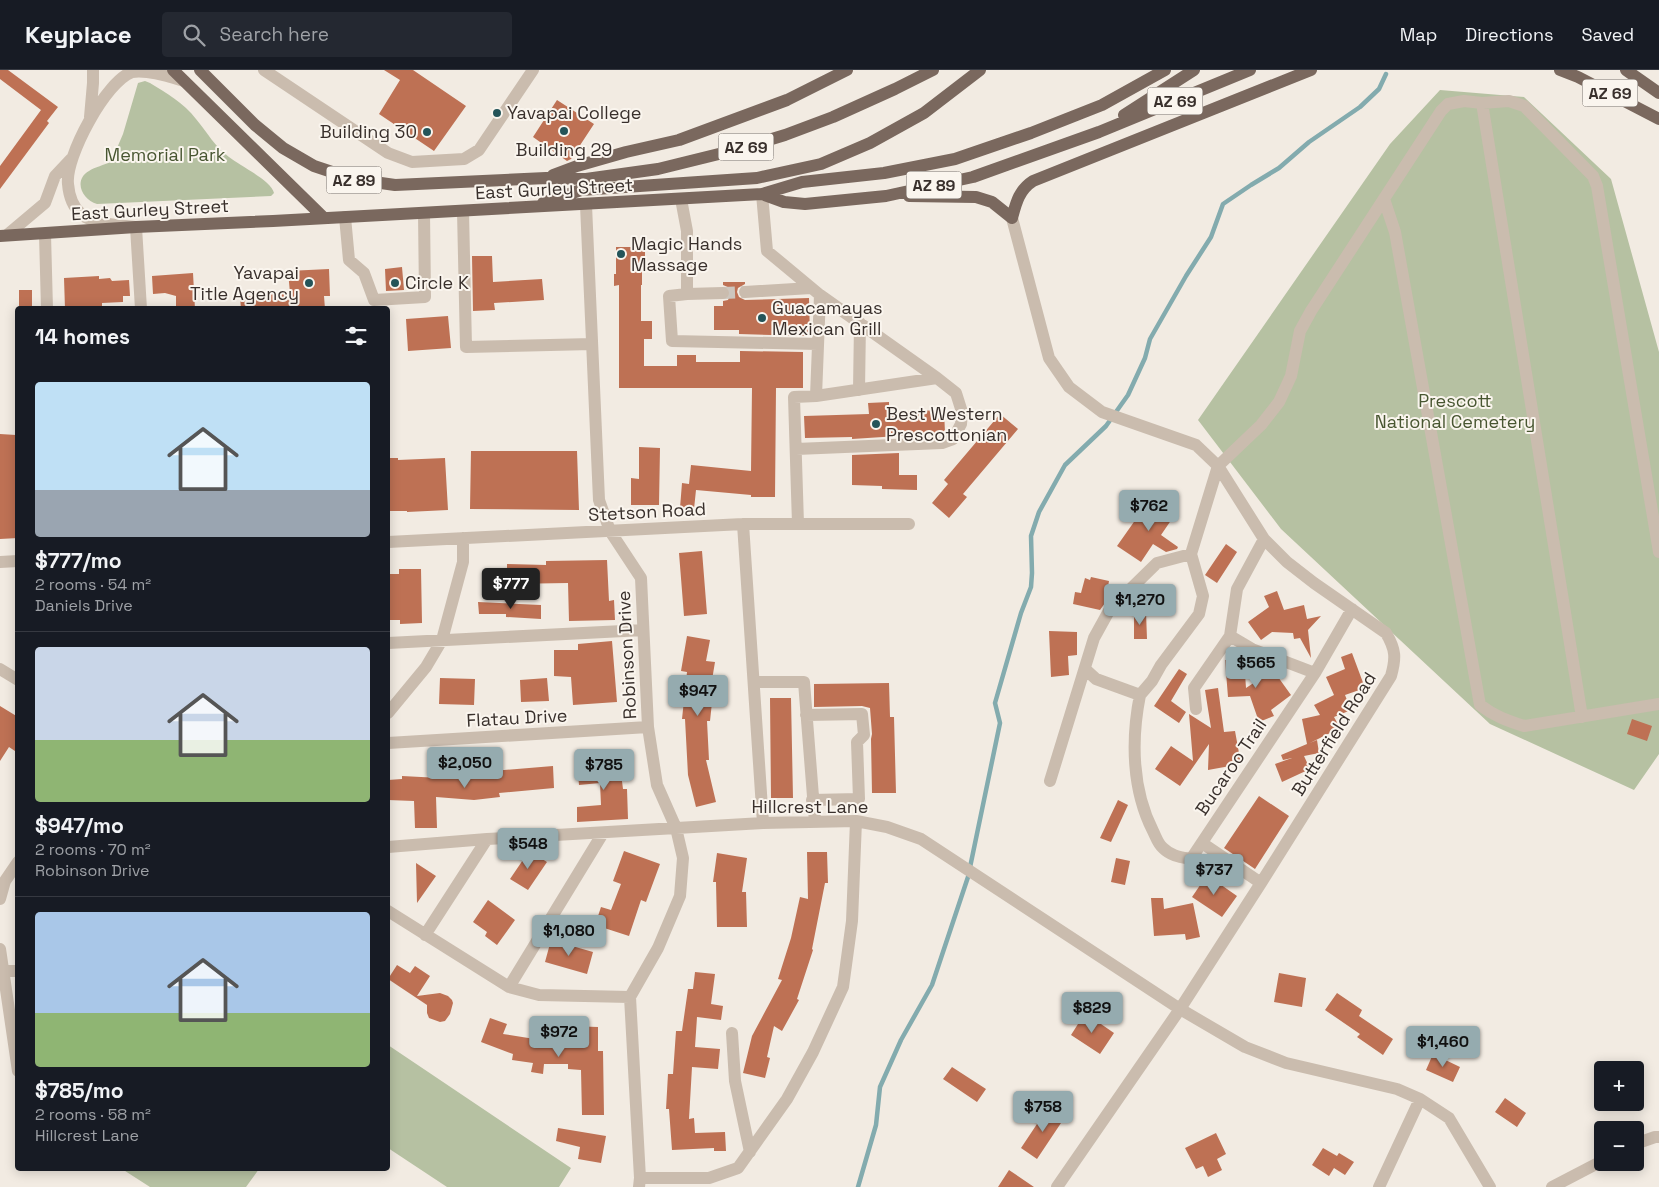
<!DOCTYPE html>
<meta charset="utf-8">
<style>
:root{--surface:#171b24;--page:#242831;--text:#f1f3f6;--muted:#9ea1a6;--line:#363941;--accent:#95abaf}
body{margin:0;font-family:"Space Grotesk",sans-serif;background:var(--page);color:var(--text);height:100vh;display:flex;flex-direction:column;font-size:19px;white-space:nowrap}
*{box-sizing:border-box;margin:0}
p{font-size:16px;color:var(--muted)}
.icon{flex:none;width:28px;height:28px;fill:none;stroke:currentColor;stroke-width:2;stroke-linecap:round;stroke-linejoin:round}
.map{position:relative;flex:1;overflow:hidden}
.panel{position:absolute;left:15px;top:236px;width:375px;height:865px;display:flex;flex-direction:column;background:var(--surface);border-radius:5px;box-shadow:0 2px 12px #0003}
.panel>*{flex:none}
.controls{position:absolute;left:1594px;top:991px;display:grid;gap:10px}
.controls a{display:grid;place-items:center;width:50px;height:50px;border-radius:5px;background:var(--surface);box-shadow:0 2px 12px #0003;font-size:25px}
.price{position:absolute;translate:-50% -42px;padding:0 11px;border-radius:5px;background:var(--accent);color:#111;font-size:16px;line-height:32px;filter:drop-shadow(0 1px 2px #0008)}
.price::after{content:'';position:absolute;left:50%;top:30px;width:15px;height:11px;margin-left:-8px;background:inherit;clip-path:polygon(0 0,100% 0,50% 100%)}
.price.current{background:#222;color:#fff}
ul{padding:0;list-style:none}
li{display:grid;align-content:center;gap:10px;height:265px;padding:0 20px}
li+li{border-top:1px solid var(--line)}
li span{display:grid;place-items:center;height:155px;border-radius:5px;color:#555}
li>.icon{margin-inline-start:auto}
span .icon{width:90px;height:90px;fill:#fffc;stroke-width:1}
li b{font-size:21px}
h2{display:flex;justify-content:space-between;align-items:center;height:60px;padding:0 20px;font-size:21px}
header{display:flex;align-items:center;gap:30px;box-sizing:border-box;height:70px;padding:0 25px;background:var(--surface);border-bottom:1px solid var(--line)}
header strong{font-size:24px}
nav{display:flex;gap:28px;margin-inline-start:auto;font-size:18px}
.search{width:350px;height:45px;background:var(--page);display:flex;align-items:center;gap:12px;box-sizing:border-box;padding:0 18px;border-radius:5px;color:var(--muted);font-size:19px}
.map>svg:first-child{display:block}
.green{fill:#b6c1a2}
.lines{fill:none;stroke-linecap:round;stroke-linejoin:round}
.stream{stroke:#83abae;stroke-width:4.5}
.building{fill:#be7154}
.minor-tunnel{stroke:#cdc6be;stroke-width:12;stroke-dasharray:12 6;stroke-linecap:butt}
.minor{stroke:#cabcae;stroke-width:12}
.major{stroke:#7a685e;stroke-width:12}
.poi-dot{fill:#245459;stroke:#faf5ee;stroke-width:2}
.labels{text-anchor:middle;stroke-width:4;stroke-linejoin:round;paint-order:stroke}
.shield{fill:#faf5ee;stroke:#736b66;stroke-width:1}
.shield-label{font-size:16px;font-weight:bold;fill:#39302c}
.poi-label{font-size:18px;fill:#39302c;stroke:#faf5ee;text-anchor:start}
.park-label{font-size:18px;fill:#485631;stroke:#faf5ee}
.street-label{font-size:18px;fill:#39302c;stroke:#faf5ee}
</style>
<header>
<strong>Keyplace</strong>
<div class="search"><svg class="icon" aria-label="search" viewBox="0 0 24 24"><circle cx="10" cy="10" r="6"/><path d="M15 15l6 6"/></svg>Search here</div>
<nav><a>Map</a><a>Directions</a><a>Saved</a></nav>
</header>
<div class="map">
<svg width="1659" height="1117" viewBox="0 0 1659 1117">
<rect width="100%" height="100%" fill="#f2ebe2"/>
<path class="green" d="M145 11 150 13C166 23 184 33 196 49 207 62 215 77 229 87 240 96 271 110 274 123L271 126 97 134C82 130 73 110 89 101 95 97 104 95 111 92L123 64 138 13Z
M1440 20 1524 27 1611 109 1659 282V684L1634 720 1490 654 1281 459 1198 350 1390 74Z
M388 975 571 1098 559 1117H447L388 1078Z
M122 1099H259L246 1117H150Z"/>
<g class="lines">
<path class="stream" d="M858 1117 876 1055 880 1017 901 970 932 915 968 807 1000 653 995 633 1021 543 1031 517 1032 503 1031 466 1039 442 1065 395 1106 356 1128 325 1145 288 1150 269 1186 206 1211 167 1223 134 1251 115 1279 98 1309 72 1360 37 1379 19 1386 4"/>
</g>
<path class="building" d="M0 0H8L58 37 47 51 49 53 0 119V96L41 40 0 9Z
M384 0H413L466 36 434 81 379 44 400 10Z
M557 30 594 54 571 89 567 91 533 67Z
M616 177H645V197H642V215H641V251H652V269H644V296H677V285H696V292H740V281L803 282V318H776L775 427H751V425L696 420 694 439 680 438 682 413 689 414 691 395 751 401 752 318H619V215L614 216V204H616Z
M472 186H492L493 212 542 209 544 230 494 233 495 240 473 241Z
M402 197 404 220 386 221 385 199Z
M329 199 330 226H324L325 239H241L240 227 290 223 288 201Z
M193 203 195 239H176V226L165 223 153 224 152 206Z
M99 206V209L110 208 112 211 129 210 130 226H123V232L102 233V236H86L87 239H65L64 208Z
M723 212H745V214L738 218 737 222 739 227 745 230 809 228 810 266 739 264V260H714V236H723V231L728 230 731 223 730 218 723 215Z
M19 220H32V239H19Z
M448 246 451 278 408 281 406 249Z
M889 332V342L944 340 945 363 852 369V367L805 368 804 346 869 344 868 333Z
M1000 344 1018 359 963 424 967 427 949 448 932 433 948 414 944 410Z
M0 364 16 365 18 468 0 469Z
M639 377 660 378 659 435H631V408L639 409Z
M471 381H577L579 440 470 439Z
M899 383V405H917V420L882 419V416L852 415V385Z
M388 388H398V390L445 388 448 440 407 442V441H389Z
M1154 428 1176 443 1161 465 1178 477 1177 479 1166 482 1153 474 1141 492 1117 476 1136 449 1138 451Z
M1226 474 1237 482 1217 513 1205 505Z
M702 481 707 544 684 546 679 483Z
M607 490 609 531 614 530 615 550 569 551 568 513 507 514V494L546 495V491Z
M399 499H421L422 553 400 554V550H388V504H399Z
M1091 507 1109 511 1105 533 1100 540 1073 534 1075 522 1081 523 1085 508 1090 510Z
M1277 521 1284 540 1304 535 1307 549 1321 546 1308 560 1311 588 1300 568 1294 569 1293 563 1272 562 1261 570 1248 552 1269 537 1264 526Z
M478 532 541 535V549L506 547V544H479Z
M1134 542H1146L1147 569H1134Z
M1049 561 1077 562V585L1068 586 1069 605 1051 607Z
M687 566 710 570 706 591 715 592 710 622 713 623 710 651H707L709 690H706L716 732 696 737 688 705 685 649H682L687 602 681 601Z
M612 571 617 632 573 635 571 607 554 606V580H578V574Z
M1352 583 1365 618 1345 625 1351 640 1334 647 1340 658 1310 673 1317 670 1319 683 1304 686 1310 699 1282 712 1275 694 1292 688 1283 690 1281 685 1307 674 1302 649 1320 645 1314 635 1334 625 1326 607 1345 599 1341 587Z
M1244 589 1246 618 1273 600 1291 625 1271 640 1274 646 1259 652 1250 626 1228 627 1225 590Z
M1179 599 1187 604 1171 631 1186 642 1179 653 1154 636Z
M440 608 475 609 474 635 439 634Z
M547 608 549 631 521 632 520 610Z
M889 613 890 647H894L896 723H872L871 669 872 664 870 638 862 636 814 637V614Z
M1218 618 1224 662 1235 661 1241 694 1208 700 1209 674 1180 716 1155 699 1171 676 1193 691 1189 644 1211 658 1205 620Z
M770 628H791L793 728H771Z
M0 636 18 647V683L9 677 0 691Z
M1632 649 1652 656 1647 671 1627 664Z
M619 688 623 719H627L628 749 577 752V737L601 735 600 713 579 715 577 692Z
M553 696 554 718 499 723 500 727 474 730 436 727 437 758H415L414 731 388 730V710L402 709V706L440 708V701L480 704V702Z
M1259 726 1289 746 1255 799 1224 778Z
M1118 730 1128 735 1111 772 1100 768Z
M529 781 547 792 528 820 510 809Z
M624 781 660 794 646 832 641 830 629 866 595 855 601 837 611 840 621 814 613 811Z
M807 782H827L828 813H825L812 879 813 880 797 929 799 930 782 961 774 956 767 987 770 988 765 1008 743 1003 752 966 782 910 778 909 791 868 800 827 808 829Z
M717 783 747 788 742 822H746L747 857H717L716 812H713Z
M1116 788 1130 791 1125 815 1111 812Z
M416 793 436 806 417 833Z
M1207 805 1237 826 1222 847 1192 827Z
M1151 828H1163L1164 839 1193 833 1200 867 1186 870 1185 864 1154 866Z
M488 830 515 850 497 875 485 866 487 862 473 852Z
M551 870 593 882 587 904 545 892Z
M397 895 410 903 415 896 430 906 417 926 440 923 448 926 452 930 453 933 450 944 445 951 440 952 429 948 427 943V935L388 909Z
M695 902 715 904 711 934 723 936 721 950 697 947 695 977 720 979 718 999 692 997 689 1049 694 1048 695 1063 725 1062 726 1081H714V1078L672 1080 669 1039H666L668 1004H673L676 961H682L688 919H693Z
M1279 903 1306 908 1302 937 1274 932Z
M1337 923 1362 940 1359 946 1393 969 1383 985 1357 967 1360 964 1325 940Z
M1085 943 1114 963 1100 984 1071 965Z
M490 948 507 954 503 964 566 974 568 956 598 957V981H603L604 1045H582L581 1000 568 999V994H544L543 1004 531 1002 533 993 512 990 513 984 481 972Z
M1433 984 1460 997 1453 1012 1426 1000Z
M952 997 986 1019 977 1032 943 1009Z
M1505 1028 1526 1043 1517 1057 1495 1042Z
M1049 1036 1065 1047 1037 1089 1021 1078Z
M558 1058 606 1066 601 1093 578 1089 580 1077 556 1071Z
M1216 1063 1226 1084 1217 1089 1222 1100 1208 1107 1203 1096 1196 1099 1185 1078Z
M1323 1078 1337 1086 1339 1083 1354 1092 1345 1105 1334 1098 1329 1106 1312 1095Z
M1009 1100 1034 1117H998Z"/>
<g class="lines">
<path class="minor-tunnel" d="M723 223 745 222"/>
<path class="minor" d="M264 0 388 83 412 92 464 89 479 80 533 0
M1482 33 1582 647
M90 47 93 13V0
M762 124 767 181 820 225 816 326 794 327 798 454
M681 129 687 161V224L669 226 672 271 818 274
M1384 129 1395 162 1480 635C1494 646 1508 651 1524 656L1659 634
M586 135 599 430 610 461 641 508 648 657 657 715 676 758 683 788 680 826 658 878 630 927 640 1108 639 1117
M463 141 466 277 592 274
M345 147 349 190 364 203 374 230 425 227 424 143
M1012 148 1049 288 1069 317 1102 342 1196 375 1218 396 1264 469 1287 492 1314 513 1386 563C1396 580 1396 588 1391 606L1261 813 1180 939 1057 1117
M45 164 47 239
M7 165 45 133 55 106 71 89
M745 222 811 218
M687 224 723 223
M141 239 136 157C122 156 92 154 81 144 72 136 69 126 68 114 65 87 106 11 132 2 149 0 167 6 184 11
M859 320 860 253
M816 326 937 308
M796 379 942 373 953 369 961 354 962 342 956 323 937 308 820 225
M743 454 763 753
M388 472 743 454H909
M0 492 18 491
M1230 566 1252 579 1315 603
M388 573 643 560
M0 599 18 610
M1085 599 1096 609 1140 625
M754 612H804L815 752
M1140 625 1152 611 1161 595 1199 544 1203 526 1191 484 1218 396 1261 355 1279 332 1291 306 1300 261 1311 241 1441 41 1448 34 1464 31 1482 33 1509 31 1524 36 1593 106 1597 116 1659 482
M1140 625C1131 670 1132 720 1153 761 1156 767 1158 774 1163 778 1171 786 1180 787 1191 789L1315 603 1352 539
M1196 639 1194 618 1230 566 1237 519 1264 469
M388 643 426 597 442 570 463 492V468
M806 645 862 644 864 665 857 672 859 729 812 730
M388 673 648 657
M1050 711 1094 568 1110 539 1157 493 1191 484
M1202 773 1261 813
M388 777 487 769 763 753 856 751 887 757 921 769 1180 939 1245 977 1286 993 1397 1019 1420 1029 1449 1048 1490 1117
M0 829 5 811 18 792
M388 841 509 917 539 925 630 927
M425 865 487 769
M0 879 18 1001
M4 901H18
M509 917 603 763
M732 963 735 1011 750 1082
M1635 1074 1655 1067H1659
M640 1108H709L738 1098 787 1029 813 982 843 917 852 851 856 751
M1379 1117 1420 1029
M1552 1117 1602 1091"/>
<path class="major" d="M173 0 324 148
M200 0 255 55 283 78 314 96 353 109 395 115 546 108 586 109 658 99 735 80 785 65 833 47 895 19 933 0
M1560 0 1578 7 1659 49
M1626 0 1659 23
M1124 45 1194 0
M553 105 577 96 626 82 679 70 787 30 847 0
M762 124 802 112 884 103 955 89 1031 63 1102 35 1165 0
M909 126 976 127 992 132 1012 148C1016 133 1019 120 1033 111L1311 0
M543 133 581 120 757 108 821 94 870 73 924 43 980 0
M0 166 136 157 273 151 762 124 784 132 805 134 886 126 973 107 1099 62 1250 0"/>
</g>
<g class="poi-dot">
<circle cx="497" cy="43" r="5"/>
<circle cx="564" cy="61" r="5"/>
<circle cx="427" cy="62" r="5"/>
<circle cx="621" cy="184" r="5"/>
<circle cx="309" cy="213" r="5"/>
<circle cx="395" cy="213" r="5"/>
<circle cx="762" cy="248" r="5"/>
<circle cx="876" cy="354" r="5"/>
</g>
<g class="labels">
<g class="shield">
<rect x="1582.5" y="9.5" width="55" height="27" rx="4"/>
<rect x="1147.5" y="17.5" width="55" height="27" rx="4"/>
<rect x="718.5" y="63.5" width="55" height="27" rx="4"/>
<rect x="326.5" y="96.5" width="55" height="27" rx="4"/>
<rect x="906.5" y="101.5" width="55" height="27" rx="4"/>
</g>
<g class="shield-label">
<text x="1610" y="29">AZ 69</text>
<text x="1175" y="37">AZ 69</text>
<text x="746" y="83">AZ 69</text>
<text x="354" y="116">AZ 89</text>
<text x="934" y="121">AZ 89</text>
</g>
<g class="poi-label">
<text x="507" y="49">Yavapai College</text>
<text x="417" y="68" text-anchor="end">Building 30</text>
<text x="564" y="86" text-anchor="middle">Building 29</text>
<text x="631" y="180">Magic Hands<tspan x="631" dy="21">Massage</tspan></text>
<text x="299" y="209" text-anchor="end">Yavapai<tspan x="299" dy="21">Title Agency</tspan></text>
<text x="405" y="219">Circle K</text>
<text x="772" y="244">Guacamayas<tspan x="772" dy="21">Mexican Grill</tspan></text>
<text x="886" y="350">Best Western<tspan x="886" dy="21">Prescottonian</tspan></text>
</g>
<g class="park-label">
<text x="165" y="91">Memorial Park</text>
<text x="1455" y="337">Prescott<tspan x="1455" dy="21">National Cemetery</tspan></text>
</g>
<g class="street-label">
<text transform="translate(554 119) rotate(-3)" y="6">East Gurley Street</text>
<text transform="translate(150 140) rotate(-3)" y="6">East Gurley Street</text>
<text transform="translate(647 442) rotate(-3)" y="6">Stetson Road</text>
<text transform="translate(627 585) rotate(-93)" y="6">Robinson Drive</text>
<text transform="translate(517 648) rotate(-3)" y="6">Flatau Drive</text>
<text transform="translate(1334 664) rotate(-58)" y="6">Butterfield Road</text>
<text transform="translate(1231 697) rotate(-56)" y="6">Bucaroo Trail</text>
<text x="810" y="743">Hillcrest Lane</text>
</g>
</g>
</svg>
<div class="controls">
<a>+</a>
<a>−</a>
</div>
<b class="price" style="left:1149px;top:462px">$762</b>
<b class="price current" style="left:511px;top:540px">$777</b>
<b class="price" style="left:1140px;top:556px">$1,270</b>
<b class="price" style="left:1256px;top:619px">$565</b>
<b class="price" style="left:698px;top:647px">$947</b>
<b class="price" style="left:465px;top:719px">$2,050</b>
<b class="price" style="left:604px;top:721px">$785</b>
<b class="price" style="left:528px;top:800px">$548</b>
<b class="price" style="left:1214px;top:826px">$737</b>
<b class="price" style="left:569px;top:887px">$1,080</b>
<b class="price" style="left:1092px;top:964px">$829</b>
<b class="price" style="left:559px;top:988px">$972</b>
<b class="price" style="left:1443px;top:998px">$1,460</b>
<b class="price" style="left:1043px;top:1063px">$758</b>
<section class="panel">
<h2>14 homes<svg class="icon" aria-label="filters" viewBox="0 0 24 24"><path d="M4 7h16M4 17h16"/><circle cx="9" cy="7" r="2"/><circle cx="15" cy="17" r="2"/></svg></h2>
<ul>
<li><span style="background:linear-gradient(#bfe0f5 70%,#9aa5b1 0)"><svg class="icon" aria-label="home" viewBox="0 0 24 24"><path d="M3 11l9-7 9 7M6 9v11h12V9"/></svg></span><div><b>$777/mo</b><p>2 rooms · 54 m²</p><p>Daniels Drive</p></div></li>
<li><span style="background:linear-gradient(#c9d6e8 60%,#8fb573 0)"><svg class="icon" aria-label="home" viewBox="0 0 24 24"><path d="M3 11l9-7 9 7M6 9v11h12V9"/></svg></span><div><b>$947/mo</b><p>2 rooms · 70 m²</p><p>Robinson Drive</p></div></li>
<li><span style="background:linear-gradient(#a9c7e8 65%,#8fb573 0)"><svg class="icon" aria-label="home" viewBox="0 0 24 24"><path d="M3 11l9-7 9 7M6 9v11h12V9"/></svg></span><div><b>$785/mo</b><p>2 rooms · 58 m²</p><p>Hillcrest Lane</p></div></li>
</ul>
</section>
</div>
